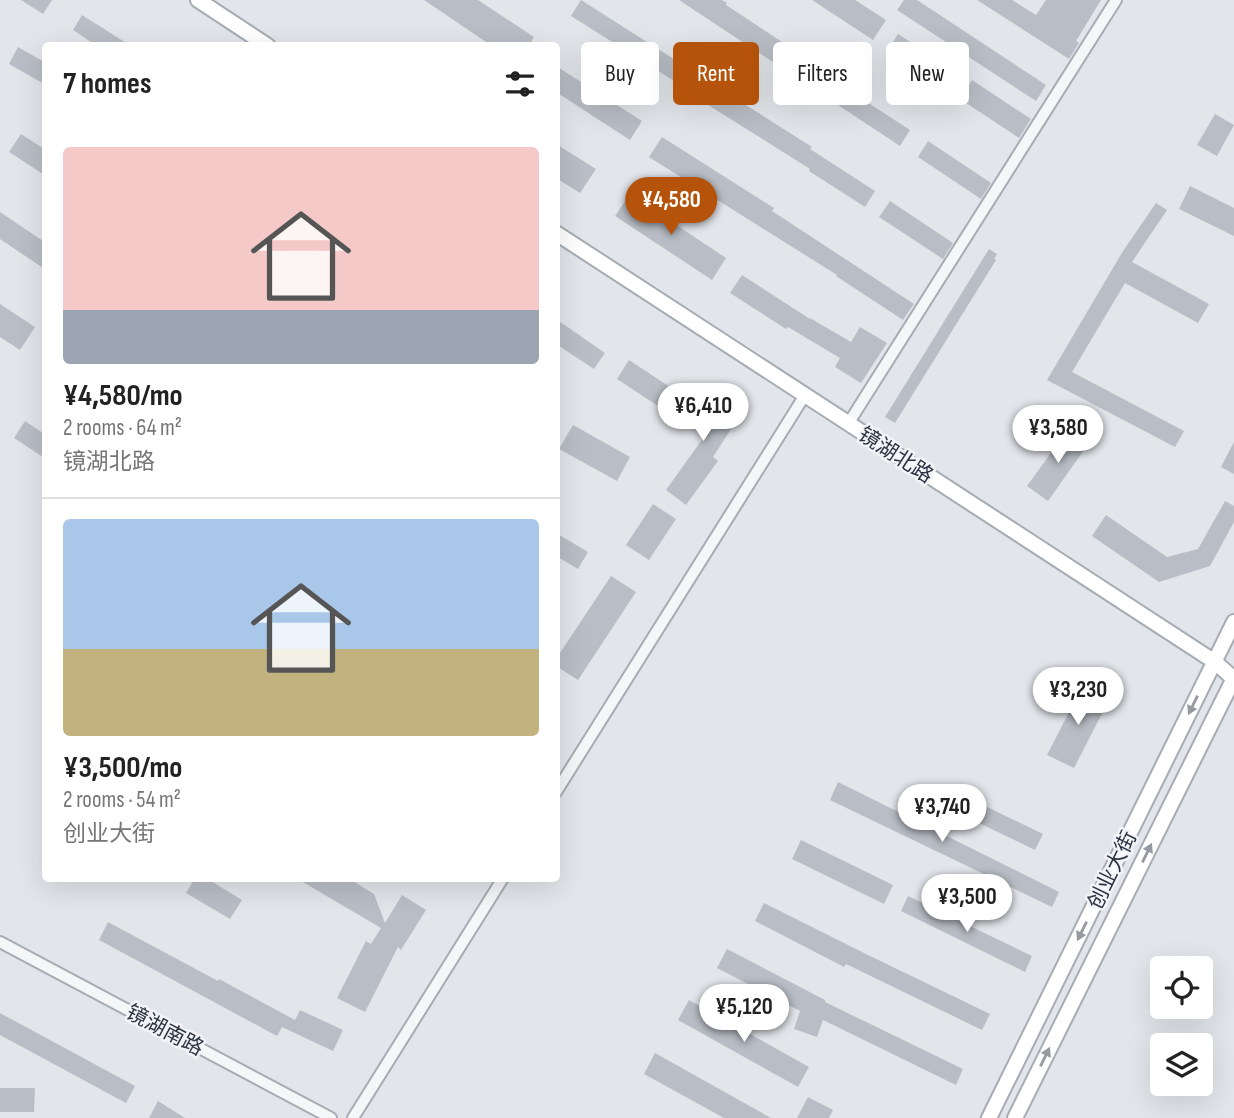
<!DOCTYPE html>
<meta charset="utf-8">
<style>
:root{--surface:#fff;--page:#f2f2f2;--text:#222;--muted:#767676;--line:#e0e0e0;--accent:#b45309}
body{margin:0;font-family:"Sofia Sans Condensed","Noto Sans SC",sans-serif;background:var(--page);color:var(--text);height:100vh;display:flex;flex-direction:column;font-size:26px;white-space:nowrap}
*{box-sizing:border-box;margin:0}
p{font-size:23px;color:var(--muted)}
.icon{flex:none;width:38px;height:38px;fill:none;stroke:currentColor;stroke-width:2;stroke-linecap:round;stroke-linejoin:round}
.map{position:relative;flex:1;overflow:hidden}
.sheet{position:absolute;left:42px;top:42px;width:518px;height:840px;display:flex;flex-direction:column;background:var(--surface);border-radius:7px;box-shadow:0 7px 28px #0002}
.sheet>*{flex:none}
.top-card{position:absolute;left:581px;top:42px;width:548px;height:63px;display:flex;gap:14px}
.buttons{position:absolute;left:1150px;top:956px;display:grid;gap:14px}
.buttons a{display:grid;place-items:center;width:63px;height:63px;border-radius:7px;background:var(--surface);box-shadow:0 7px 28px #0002;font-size:35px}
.price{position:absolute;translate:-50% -60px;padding:0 16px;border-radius:24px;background:#fff;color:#222;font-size:23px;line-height:46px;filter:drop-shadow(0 2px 4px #0008)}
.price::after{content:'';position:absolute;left:50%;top:42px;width:21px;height:16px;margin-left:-10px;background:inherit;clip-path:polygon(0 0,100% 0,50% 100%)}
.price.selected{background:var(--accent);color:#fff}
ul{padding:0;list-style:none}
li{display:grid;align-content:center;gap:14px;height:371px;padding:0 21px}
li+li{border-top:2px solid var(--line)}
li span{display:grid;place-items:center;height:217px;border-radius:7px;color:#555}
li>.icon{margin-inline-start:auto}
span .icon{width:126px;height:126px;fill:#fffc;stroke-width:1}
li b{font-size:30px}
h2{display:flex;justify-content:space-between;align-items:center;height:84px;padding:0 21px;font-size:30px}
.chip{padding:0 24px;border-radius:7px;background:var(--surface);box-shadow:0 7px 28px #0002;font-size:24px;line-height:63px}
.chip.selected{background:var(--accent);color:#fff}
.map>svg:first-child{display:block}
.building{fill:#b9bec6}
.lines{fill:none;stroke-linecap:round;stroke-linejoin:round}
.street-casing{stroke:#a7acb4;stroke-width:14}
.secondary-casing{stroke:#a7acb4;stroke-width:18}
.street{stroke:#f5f6f8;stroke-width:10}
.secondary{stroke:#fff;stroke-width:14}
.oneway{fill:#9599a0}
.labels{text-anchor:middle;stroke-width:5;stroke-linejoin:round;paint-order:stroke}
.street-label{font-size:21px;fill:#2b3341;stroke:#f2f4f7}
</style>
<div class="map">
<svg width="1234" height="1118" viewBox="0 0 1234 1118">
<rect width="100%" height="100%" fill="#e2e5ea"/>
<path class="building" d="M21 0H52L43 14Z
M424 0H478L534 37 529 46H492Z
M581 0 812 147 810 149 875 191 865 207 809 171 810 169 689 93 690 91 571 16Z
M679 0H722L727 3 726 5 849 86 847 89 910 130 900 146Z
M812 0H855L886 20 873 40Z
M904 0H917L1046 85 1036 101 897 10Z
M977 0H1012L1036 15 1046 0H1101L1076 41 1079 43 1069 59Z
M82 15 131 46H97L73 30Z
M898 34 953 70 943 85 888 50Z
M18 47 46 63V85L9 64Z
M556 66 642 121 630 140 556 92Z
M972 80 1031 119 1019 138 960 99Z
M1215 114 1234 125 1217 156 1197 145Z
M21 134 46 150V176L9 152Z
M662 137 774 208 772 211 914 304 903 320 836 276 837 275 649 157Z
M928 141 991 183 981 199 918 157Z
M556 144 596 169 580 193 556 178Z
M1190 186 1234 208V236L1179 209Z
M630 194 726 258 712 280 615 216Z
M890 201 953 243 943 259 879 217Z
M1156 203 1167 210 1132 262 1209 304 1198 323 1125 283 1072 372 1184 431 1175 447 1047 380 1123 251Z
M0 212 46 243V270L0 239Z
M989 249 997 254 994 259 996 260 895 423 885 417Z
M742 275 810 319V318L851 342 860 327 887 343 861 383 835 367 840 358 788 327 786 329 730 293Z
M0 304 35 327 20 350 0 337Z
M556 319 605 353 594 369 556 344Z
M629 360 673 389 661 408 617 379Z
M699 388 740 415 713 457 718 461 686 505 666 490 706 434 680 417Z
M25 421 46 435V459L14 438Z
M573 425 630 457 617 481 559 449Z
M1069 428 1089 443 1048 501 1027 486Z
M1234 442V474L1221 467Z
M1225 501 1234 506V522L1210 566 1159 582 1092 536 1106 515 1167 557 1198 549Z
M653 504 676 519 649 560 626 545Z
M556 533 588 552 578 569 556 556Z
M611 576 636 592 578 680 556 666V659Z
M1082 687 1109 700 1074 768 1047 755Z
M838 782 1059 892 1052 907 830 800Z
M977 802 1043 834 1035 850 969 818Z
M801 840 893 885 884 904 792 859Z
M195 878H206L242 900 230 919 186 893Z
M296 878H348L374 894 385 923 402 895 426 910 401 950 398 947 365 1012 337 998 366 941 371 944 381 928Z
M908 896 1032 956 1025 972 901 911Z
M764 903 866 954 990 1014 982 1030 846 964 844 967 755 921Z
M108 922 218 981 219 979 295 1020 300 1010 343 1030 333 1051 282 1027 277 1036 99 940Z
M727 949 825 1000V1002L963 1069 956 1085 823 1020 817 1037 794 1029 800 1011 717 968Z
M689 1000 809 1067 798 1087 678 1020Z
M0 1013 135 1086 126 1103 0 1035Z
M655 1053 771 1118H724L644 1074Z
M0 1088H35L34 1112H0Z
M808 1097 833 1110 829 1118H797Z
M158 1101 185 1118H149Z"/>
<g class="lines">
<defs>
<path id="street" d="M848 424 1116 0
M556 792 805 395
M0 942 331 1118
M353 1118 503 878"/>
<path id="secondary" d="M198 0 268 46
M556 233 1215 662 1234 679
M989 1118 1234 622
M1015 1118 1234 678"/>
</defs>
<use href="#street" class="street-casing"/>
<use href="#secondary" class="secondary-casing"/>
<use href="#street" class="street"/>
<use href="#secondary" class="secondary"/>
</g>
<defs><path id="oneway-solid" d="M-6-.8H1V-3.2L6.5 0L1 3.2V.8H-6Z" transform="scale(1.75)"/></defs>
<g class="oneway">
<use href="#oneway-solid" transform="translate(1193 705) rotate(116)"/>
<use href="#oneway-solid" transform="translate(1147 853) rotate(-64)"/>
<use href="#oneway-solid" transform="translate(1082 931) rotate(116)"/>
<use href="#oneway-solid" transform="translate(1045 1057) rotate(-64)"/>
</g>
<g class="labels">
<g class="street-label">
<text transform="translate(896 455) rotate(33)" y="7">镜湖北路</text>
<text transform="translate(1112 870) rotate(-64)" y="7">创业大街</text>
<text transform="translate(165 1030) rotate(28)" y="7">镜湖南路</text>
</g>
</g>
</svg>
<div class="buttons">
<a><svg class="icon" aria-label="locate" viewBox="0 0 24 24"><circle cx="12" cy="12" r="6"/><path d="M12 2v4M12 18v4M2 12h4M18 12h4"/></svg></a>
<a><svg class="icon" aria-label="layers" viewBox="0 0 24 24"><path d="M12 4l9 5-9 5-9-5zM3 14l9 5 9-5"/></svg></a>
</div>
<b class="price selected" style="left:671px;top:237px">¥4,580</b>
<b class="price" style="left:703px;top:443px">¥6,410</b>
<b class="price" style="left:1058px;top:465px">¥3,580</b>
<b class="price" style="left:1078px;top:727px">¥3,230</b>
<b class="price" style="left:942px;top:844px">¥3,740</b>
<b class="price" style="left:967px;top:934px">¥3,500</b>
<b class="price" style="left:744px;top:1044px">¥5,120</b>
<div class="top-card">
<a class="chip">Buy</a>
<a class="chip selected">Rent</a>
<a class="chip">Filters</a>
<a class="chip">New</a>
</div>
<section class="sheet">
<h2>7 homes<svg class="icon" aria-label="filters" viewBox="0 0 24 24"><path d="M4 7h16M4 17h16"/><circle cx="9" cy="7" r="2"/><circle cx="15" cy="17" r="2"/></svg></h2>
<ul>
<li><span style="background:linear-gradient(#f6c9c9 75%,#9aa5b1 0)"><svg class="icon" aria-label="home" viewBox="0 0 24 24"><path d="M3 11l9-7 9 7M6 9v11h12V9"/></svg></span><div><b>¥4,580/mo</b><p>2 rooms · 64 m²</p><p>镜湖北路</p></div></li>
<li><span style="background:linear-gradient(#a9c7e8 60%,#c2b280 0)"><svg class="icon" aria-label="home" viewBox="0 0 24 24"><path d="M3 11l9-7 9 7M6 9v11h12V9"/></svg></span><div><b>¥3,500/mo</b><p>2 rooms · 54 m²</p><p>创业大街</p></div></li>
</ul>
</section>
</div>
